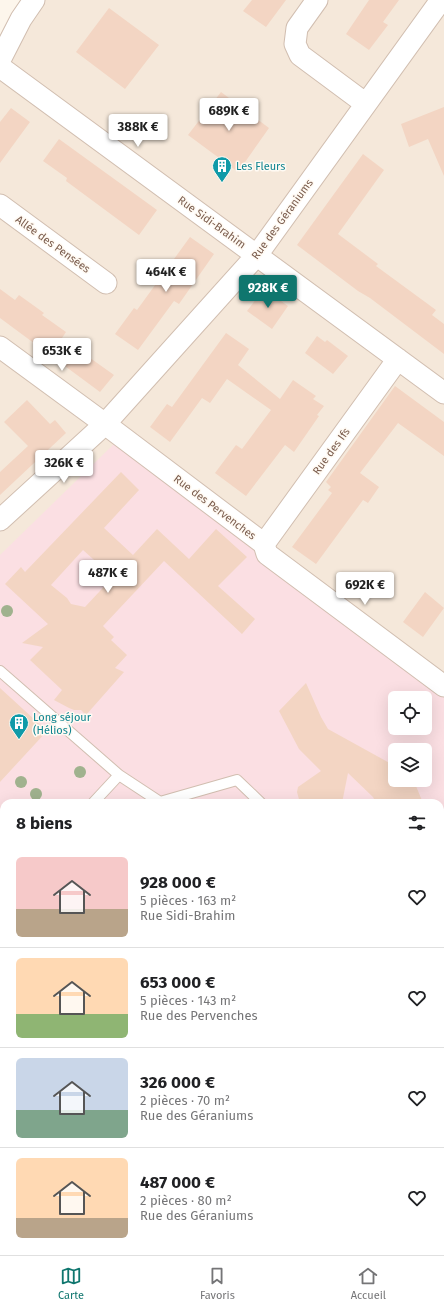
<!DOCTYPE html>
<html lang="fr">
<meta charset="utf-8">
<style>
:root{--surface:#fff;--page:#f2f2f2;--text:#202124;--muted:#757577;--line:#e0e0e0;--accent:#0f766e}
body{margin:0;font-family:"Fira Sans",sans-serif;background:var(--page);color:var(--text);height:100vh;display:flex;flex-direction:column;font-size:15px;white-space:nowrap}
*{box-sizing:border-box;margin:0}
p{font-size:13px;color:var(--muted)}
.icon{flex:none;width:22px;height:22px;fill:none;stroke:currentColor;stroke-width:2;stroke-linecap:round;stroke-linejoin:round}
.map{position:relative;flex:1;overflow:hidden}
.panel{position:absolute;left:0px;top:799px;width:444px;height:456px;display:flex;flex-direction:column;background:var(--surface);border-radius:12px 12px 0 0;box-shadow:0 4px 16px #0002}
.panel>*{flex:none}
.tools{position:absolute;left:388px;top:691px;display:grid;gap:8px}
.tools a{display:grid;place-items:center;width:44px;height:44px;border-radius:6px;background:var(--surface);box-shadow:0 4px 16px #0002;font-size:20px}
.price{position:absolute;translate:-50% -34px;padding:0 9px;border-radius:4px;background:#fff;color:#222;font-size:13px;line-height:26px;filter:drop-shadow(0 1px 2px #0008)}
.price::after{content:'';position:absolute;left:50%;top:24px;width:12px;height:9px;margin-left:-6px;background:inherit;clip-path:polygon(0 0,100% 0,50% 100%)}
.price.current{background:var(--accent);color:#fff}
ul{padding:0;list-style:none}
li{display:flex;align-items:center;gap:12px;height:100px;padding:0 16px}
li+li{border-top:1px solid var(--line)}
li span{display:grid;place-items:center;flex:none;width:112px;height:80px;border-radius:6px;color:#555}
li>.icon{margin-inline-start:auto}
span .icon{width:48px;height:48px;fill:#fffc;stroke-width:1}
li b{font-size:17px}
h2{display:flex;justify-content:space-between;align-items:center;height:48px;padding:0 16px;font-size:17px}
.tab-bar{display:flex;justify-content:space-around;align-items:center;height:56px;border-top:1px solid var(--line);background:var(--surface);font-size:11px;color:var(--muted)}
.tab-bar a{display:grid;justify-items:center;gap:2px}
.tab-bar .current{color:var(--accent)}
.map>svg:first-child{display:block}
.residential{fill:#f5e8da;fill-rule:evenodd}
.medical{fill:#fbdfe3;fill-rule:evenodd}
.building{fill:#f3d5c3;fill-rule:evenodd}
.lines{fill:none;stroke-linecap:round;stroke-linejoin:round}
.lane-casing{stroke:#d1beb0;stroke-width:12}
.street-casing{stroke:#d1beb0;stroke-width:23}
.lane{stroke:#fff;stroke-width:10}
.street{stroke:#fff;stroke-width:21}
.tree{fill:#a0b28e}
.labels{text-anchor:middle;stroke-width:3;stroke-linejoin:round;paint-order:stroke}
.culture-label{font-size:11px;fill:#0d838f;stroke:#fffaf3;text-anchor:start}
.street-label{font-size:11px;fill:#7a5c4d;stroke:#fffaf3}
</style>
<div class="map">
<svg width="444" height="1255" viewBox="0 0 444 1255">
<rect width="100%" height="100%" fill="#fdf6ec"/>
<path class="residential" d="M34 0H444V1255H0V60ZM395 698H425V728H395ZM395 750H425V780H395ZM4 803H440V1251H4Z"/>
<path class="medical" d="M115 443 444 693V911L440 919V803H4V1251H314L320 1255H0V555ZM395 698H425V728H395ZM395 750H425V780H395Z"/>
<path class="building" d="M252 0H286L266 27 243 11Z
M369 0H399L383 22 388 25 369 50 346 34Z
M109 8 159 45 125 89 76 52Z
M221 92 269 128 238 172 188 135Z
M444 107V176L428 139 409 147 401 124Z
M11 108 30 122 0 163V122Z
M59 139 157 210 139 235 66 181 67 178 43 161Z
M363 154 384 170 338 234 378 264 376 266 436 310 432 315 444 324V354L370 298 358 291 297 245Z
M190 237 214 254 179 304 174 301 138 350 115 334 134 308 137 310Z
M0 289 15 300 19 295 44 313 42 315 66 332 62 338 114 375 100 392 0 318Z
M264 289 288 306 272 329 247 311Z
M226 333 249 349 238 365 280 399 293 380 316 396 313 399 324 406 317 415 319 416 294 452 285 445 246 496 215 473 236 445 242 449 271 410 227 379 210 403 202 398 170 442 150 427 167 404 172 407Z
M317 336 325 342 327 340 348 356 333 374 305 353Z
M395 386 444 422V456L398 423 360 473 379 487 368 503 363 500 316 564 292 547 332 493 328 490 331 487 326 482Z
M27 400 50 424 55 420 66 433 0 495V472L28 446 4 422Z
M121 472 139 490 104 528 133 555 157 529 189 559 216 529 247 557 218 586 255 619 242 634 164 561 103 626 114 637 111 640 127 655 115 668 124 672 86 715 81 710H74L69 708 54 700 62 690 30 660 43 647 22 643 48 624 5 584 21 567 25 572ZM83 550 113 577 85 607 71 604 67 598 51 585Z
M425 592 444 608 423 637 403 622Z
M306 683 321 717 328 729 395 766V780H412L416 786 423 803H376L373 797 348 773 342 803H300L297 792 298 787 321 771 299 749 279 711Z
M0 688 47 731 0 782Z"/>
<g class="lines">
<defs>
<path id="lane" d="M0 671 119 775 160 802 237 780 261 803
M93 803 119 775
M0 903 4 899
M0 967 4 963
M0 1020 3 1013
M262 1253 265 1255"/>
<path id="street" d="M317 0 297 28 295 44 300 55 366 104
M0 60 21 19 34 0
M0 67 444 393
M0 205 106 283
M0 347 105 424 264 544 267 554 444 686
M0 520 105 424 257 255 441 0
M264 544 398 359"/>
</defs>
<use href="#lane" class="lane-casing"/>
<use href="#street" class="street-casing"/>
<use href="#lane" class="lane"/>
<use href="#street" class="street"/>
</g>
<g class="tree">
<circle cx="7" cy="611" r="6"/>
<circle cx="80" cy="772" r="6"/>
<circle cx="21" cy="782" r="6"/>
<circle cx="36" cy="794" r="6"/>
</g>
<defs>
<symbol id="building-pin" viewBox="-11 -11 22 30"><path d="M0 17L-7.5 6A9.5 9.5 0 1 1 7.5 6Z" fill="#0f9aa8" stroke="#fffaf3"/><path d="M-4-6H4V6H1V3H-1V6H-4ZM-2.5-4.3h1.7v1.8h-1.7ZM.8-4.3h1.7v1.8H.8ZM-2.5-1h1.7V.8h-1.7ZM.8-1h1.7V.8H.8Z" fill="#fff"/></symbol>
</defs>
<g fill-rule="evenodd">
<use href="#building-pin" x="211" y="155" width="22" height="30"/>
<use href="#building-pin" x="8" y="712" width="22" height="30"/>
</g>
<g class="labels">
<g class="culture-label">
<text x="236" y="170">Les Fleurs</text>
<text x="33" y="721">Long séjour<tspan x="33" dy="13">(Hélios)</tspan></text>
</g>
<g class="street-label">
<text transform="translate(282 219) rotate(-54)" y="4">Rue des Géraniums</text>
<text transform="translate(212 222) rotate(36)" y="4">Rue Sidi-Brahim</text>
<text transform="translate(53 244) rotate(36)" y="4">Allée des Pensées</text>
<text transform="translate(331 451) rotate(-54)" y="4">Rue des Ifs</text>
<text transform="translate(215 507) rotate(37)" y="4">Rue des Pervenches</text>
</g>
</g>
</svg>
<div class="tools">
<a><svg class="icon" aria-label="locate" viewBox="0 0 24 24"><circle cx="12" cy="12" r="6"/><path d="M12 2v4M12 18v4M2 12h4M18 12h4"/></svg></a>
<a><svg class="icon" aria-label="layers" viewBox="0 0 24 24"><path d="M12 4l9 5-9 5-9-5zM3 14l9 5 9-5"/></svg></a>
</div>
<b class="price" style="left:229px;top:132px">689K €</b>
<b class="price" style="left:138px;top:148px">388K €</b>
<b class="price" style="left:166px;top:293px">464K €</b>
<b class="price current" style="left:268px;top:309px">928K €</b>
<b class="price" style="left:62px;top:372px">653K €</b>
<b class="price" style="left:64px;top:484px">326K €</b>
<b class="price" style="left:108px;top:594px">487K €</b>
<b class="price" style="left:365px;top:606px">692K €</b>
<section class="panel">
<h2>8 biens<svg class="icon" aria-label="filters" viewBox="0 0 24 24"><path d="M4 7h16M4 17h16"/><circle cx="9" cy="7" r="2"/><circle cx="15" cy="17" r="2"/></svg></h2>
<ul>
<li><span style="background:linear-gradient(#f6c9c9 65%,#b9a48a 0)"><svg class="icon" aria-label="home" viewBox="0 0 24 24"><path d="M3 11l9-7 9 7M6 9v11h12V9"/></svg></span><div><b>928 000 €</b><p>5 pièces · 163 m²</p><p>Rue Sidi-Brahim</p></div><svg class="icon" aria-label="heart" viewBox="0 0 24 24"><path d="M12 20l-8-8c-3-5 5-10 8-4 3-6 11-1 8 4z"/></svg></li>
<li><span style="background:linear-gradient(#ffd9b3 70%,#8fb573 0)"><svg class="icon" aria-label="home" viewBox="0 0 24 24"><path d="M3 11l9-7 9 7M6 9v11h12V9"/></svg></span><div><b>653 000 €</b><p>5 pièces · 143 m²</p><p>Rue des Pervenches</p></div><svg class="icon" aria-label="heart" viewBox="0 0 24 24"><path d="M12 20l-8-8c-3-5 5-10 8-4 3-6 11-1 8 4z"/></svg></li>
<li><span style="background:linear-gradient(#c9d6e8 65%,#7fa58c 0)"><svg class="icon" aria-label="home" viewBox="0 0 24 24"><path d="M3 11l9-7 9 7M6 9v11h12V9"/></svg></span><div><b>326 000 €</b><p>2 pièces · 70 m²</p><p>Rue des Géraniums</p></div><svg class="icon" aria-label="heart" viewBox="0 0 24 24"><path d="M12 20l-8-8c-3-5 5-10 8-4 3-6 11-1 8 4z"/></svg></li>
<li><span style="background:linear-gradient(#ffd9b3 75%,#b9a48a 0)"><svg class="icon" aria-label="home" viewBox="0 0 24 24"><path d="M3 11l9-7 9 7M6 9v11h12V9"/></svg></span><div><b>487 000 €</b><p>2 pièces · 80 m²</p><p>Rue des Géraniums</p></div><svg class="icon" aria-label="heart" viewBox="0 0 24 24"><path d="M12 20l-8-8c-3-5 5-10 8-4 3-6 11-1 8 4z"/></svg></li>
</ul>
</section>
</div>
<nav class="tab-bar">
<a class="current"><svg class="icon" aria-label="map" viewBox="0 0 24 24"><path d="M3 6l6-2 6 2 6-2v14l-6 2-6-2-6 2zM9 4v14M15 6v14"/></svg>Carte</a>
<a><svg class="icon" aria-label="saved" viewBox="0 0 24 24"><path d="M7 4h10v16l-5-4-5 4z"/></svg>Favoris</a>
<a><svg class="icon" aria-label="home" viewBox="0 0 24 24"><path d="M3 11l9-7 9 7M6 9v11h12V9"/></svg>Accueil</a>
</nav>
